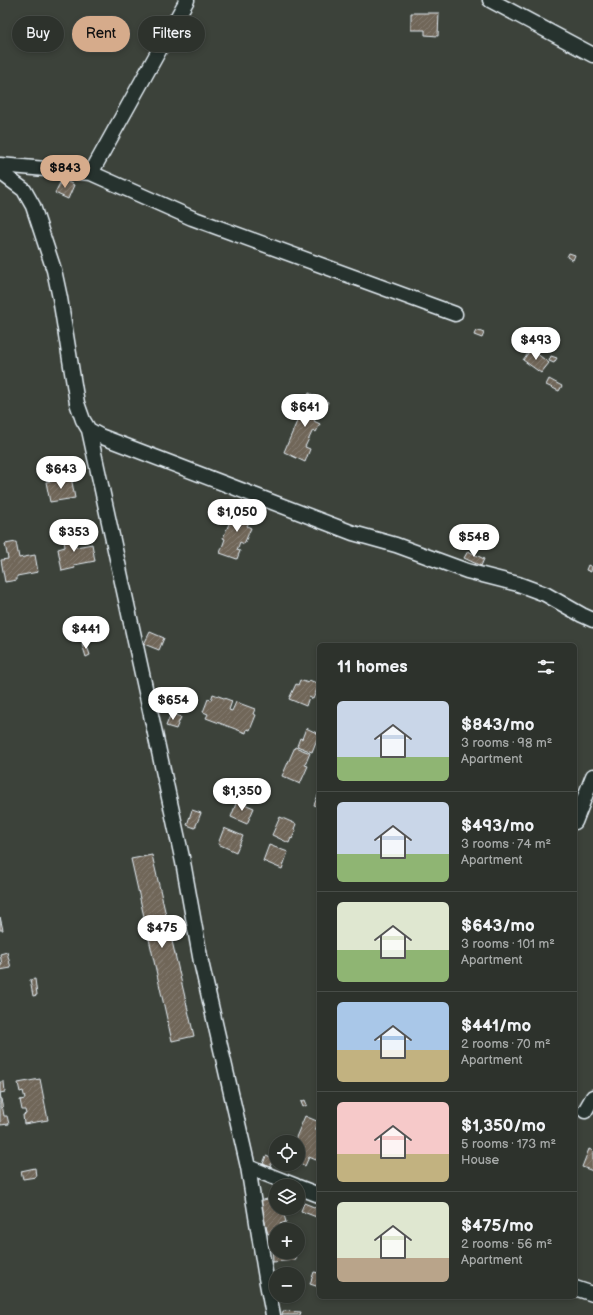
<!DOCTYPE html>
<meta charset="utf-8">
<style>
:root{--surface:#2d322c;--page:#393e38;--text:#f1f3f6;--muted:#a7aaa9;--line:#484d48;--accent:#d6ab8b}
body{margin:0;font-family:"Balsamiq Sans",sans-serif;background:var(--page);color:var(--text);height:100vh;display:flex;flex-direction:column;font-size:15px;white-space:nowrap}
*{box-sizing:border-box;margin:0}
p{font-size:13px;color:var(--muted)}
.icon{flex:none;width:22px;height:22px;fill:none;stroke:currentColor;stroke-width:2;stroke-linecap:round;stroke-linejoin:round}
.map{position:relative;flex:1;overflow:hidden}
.panel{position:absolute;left:317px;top:643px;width:260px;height:656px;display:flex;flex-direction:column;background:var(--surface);border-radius:6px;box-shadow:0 2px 6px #0003,0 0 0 1px var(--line)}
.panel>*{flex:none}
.guide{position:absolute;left:12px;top:16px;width:245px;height:36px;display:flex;gap:8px}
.tools{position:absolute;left:269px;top:1135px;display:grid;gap:8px}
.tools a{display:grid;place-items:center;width:36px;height:36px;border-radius:50%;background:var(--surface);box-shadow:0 2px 6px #0003,0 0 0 1px var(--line);font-size:20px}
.price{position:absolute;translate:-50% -34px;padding:0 9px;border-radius:14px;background:#fff;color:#222;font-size:13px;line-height:26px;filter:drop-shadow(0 1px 2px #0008)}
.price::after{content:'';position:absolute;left:50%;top:24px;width:12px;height:9px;margin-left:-6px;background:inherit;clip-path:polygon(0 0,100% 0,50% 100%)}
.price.selected{background:var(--accent);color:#111}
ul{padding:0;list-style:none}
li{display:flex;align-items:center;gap:12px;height:100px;padding:0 20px}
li+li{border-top:1px solid var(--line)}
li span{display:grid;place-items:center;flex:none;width:112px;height:80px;border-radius:6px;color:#555}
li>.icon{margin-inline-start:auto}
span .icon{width:48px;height:48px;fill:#fffc;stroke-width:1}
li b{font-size:17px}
h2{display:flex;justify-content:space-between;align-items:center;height:48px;padding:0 20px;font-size:17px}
.tag{padding:0 14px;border-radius:18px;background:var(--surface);box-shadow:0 2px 6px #0003,0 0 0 1px var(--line);font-size:14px;line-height:36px}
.tag.selected{background:var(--accent);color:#111}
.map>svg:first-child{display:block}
.building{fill:url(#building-hatch);stroke:#e8f1f8}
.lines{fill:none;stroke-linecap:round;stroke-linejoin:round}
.minor-casing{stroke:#e8f1f8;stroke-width:17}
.minor{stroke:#26332d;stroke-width:14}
</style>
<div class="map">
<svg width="593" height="1315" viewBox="0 0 593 1315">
<defs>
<pattern id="building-hatch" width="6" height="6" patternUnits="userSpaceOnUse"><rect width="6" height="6" fill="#706659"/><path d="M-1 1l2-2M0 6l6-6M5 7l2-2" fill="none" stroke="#847c72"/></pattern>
</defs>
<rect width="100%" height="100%" fill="#3c423a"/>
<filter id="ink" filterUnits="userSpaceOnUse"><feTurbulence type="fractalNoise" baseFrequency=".025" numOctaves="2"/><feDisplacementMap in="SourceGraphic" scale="8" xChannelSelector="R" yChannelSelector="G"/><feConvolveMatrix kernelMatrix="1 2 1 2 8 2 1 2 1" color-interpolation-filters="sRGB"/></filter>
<g filter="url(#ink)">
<path class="building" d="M411 13H439L438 36 425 35V30H411Z
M62 179 74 185 68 199 55 193Z
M569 253 575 255 573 260 567 257Z
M476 330 484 333 482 338 474 335Z
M531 349 549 363 541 373 523 360Z
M551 356 557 358 554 363 549 361Z
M549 379 562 386 559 391 546 385Z
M309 393 328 402 324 411 319 409 314 421 320 424 316 432 313 430 305 447 310 449 305 462 284 452Z
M71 477 75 498 50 502 46 482Z
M242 508 254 513 247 526 251 528 244 544 240 542 237 550 240 551 237 559 220 553 225 539 223 538 234 512 240 514Z
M73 531 76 547 92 544 95 561 74 565 75 568 62 571 58 549 65 547 63 533Z
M16 542 19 558 35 555 38 572 17 576V580L5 582 1 560 8 559 5 544Z
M468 551 484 559 481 566 464 558Z
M588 565 592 567 591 572 586 570Z
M150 632 164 638 159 650 144 644Z
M86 643 90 655 86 657 82 644Z
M300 680 308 683 309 680 319 684 313 699 309 697 306 706 289 699 296 684 298 685Z
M213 694 232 701 229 710 232 711 236 702 255 709 253 714 256 715 250 730 247 729 246 733 206 718 208 714 203 712 208 699 211 700Z
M171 713 181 717 176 729 166 726Z
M306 728 319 734 312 752 297 746 300 738 302 739Z
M295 747 310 753 305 765 308 766 300 784 282 776Z
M319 793V807L314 805Z
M237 801 254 808 247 824 231 817Z
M192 810 201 813 195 828 187 825Z
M280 817 296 824 294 829 296 830 292 839 291 838 289 843 272 835Z
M224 828 243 836 236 852 218 844Z
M269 845 288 852 282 869 263 861Z
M152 855 194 1036 172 1041 131 859Z
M0 917 3 930H0Z
M7 952 11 968 0 970V965H2L0 954Z
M35 979 37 995 33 996 30 980Z
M40 1079 48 1120 24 1124 23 1115 26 1114 25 1110H22L20 1100 25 1099 23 1091 20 1092 18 1083Z
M0 1082H4L5 1092 0 1093 4 1116H7L9 1124 0 1125Z
M305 1100 307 1105 303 1107 301 1102Z
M305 1116 319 1122 315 1130 319 1131V1158L318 1157 316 1160 309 1157 305 1166 298 1162V1142H294Z
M589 1149 593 1151V1171L582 1167Z
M266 1156 273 1159 270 1167 263 1164Z
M35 1168 36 1177 23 1179 21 1171Z
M276 1197V1208H282L286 1222 280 1224 282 1230H276V1232L268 1234 259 1201Z
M304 1203 319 1209V1218L301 1211Z
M272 1246H276V1252H295L296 1260 273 1262Z
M314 1272 319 1273V1287L310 1284Z
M283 1311 301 1312 300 1315H282Z"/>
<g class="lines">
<defs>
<path id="minor" d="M490 0 593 55
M0 165 91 173 192 218 455 314
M0 172 24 190 33 206 54 270 60 298 77 403 83 420 89 430 100 436 353 533 396 545 467 571 518 584 545 594 582 615 593 620
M91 173 187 0
M89 430 183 862 201 962 248 1167 266 1278 273 1315
M575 822 593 776
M585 1111 593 1097
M248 1167 296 1186
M298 1187 319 1195
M575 1288 593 1294"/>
</defs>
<use href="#minor" class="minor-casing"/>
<use href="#minor" class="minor"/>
</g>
</g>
</svg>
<div class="tools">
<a><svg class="icon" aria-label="locate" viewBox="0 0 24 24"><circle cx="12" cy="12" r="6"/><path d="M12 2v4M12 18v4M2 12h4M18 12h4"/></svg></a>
<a><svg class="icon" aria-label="layers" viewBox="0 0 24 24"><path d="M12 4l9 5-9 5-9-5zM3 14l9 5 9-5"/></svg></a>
<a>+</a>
<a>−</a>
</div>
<b class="price selected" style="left:65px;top:189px">$843</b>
<b class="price" style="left:536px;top:361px">$493</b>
<b class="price" style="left:305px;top:428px">$641</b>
<b class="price" style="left:61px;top:490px">$643</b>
<b class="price" style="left:237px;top:533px">$1,050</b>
<b class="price" style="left:74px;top:553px">$353</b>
<b class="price" style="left:474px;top:558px">$548</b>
<b class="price" style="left:86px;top:650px">$441</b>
<b class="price" style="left:173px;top:721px">$654</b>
<b class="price" style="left:242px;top:812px">$1,350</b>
<b class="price" style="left:162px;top:949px">$475</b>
<div class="guide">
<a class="tag">Buy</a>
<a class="tag selected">Rent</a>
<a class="tag">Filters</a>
</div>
<section class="panel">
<h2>11 homes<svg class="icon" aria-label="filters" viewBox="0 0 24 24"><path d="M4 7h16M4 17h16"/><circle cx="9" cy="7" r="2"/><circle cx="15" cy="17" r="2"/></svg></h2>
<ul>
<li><span style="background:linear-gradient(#c9d6e8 70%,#8fb573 0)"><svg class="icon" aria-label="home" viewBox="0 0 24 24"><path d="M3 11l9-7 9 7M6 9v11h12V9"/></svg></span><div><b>$843/mo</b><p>3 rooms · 98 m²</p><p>Apartment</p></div></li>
<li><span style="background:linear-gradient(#c9d6e8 65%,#8fb573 0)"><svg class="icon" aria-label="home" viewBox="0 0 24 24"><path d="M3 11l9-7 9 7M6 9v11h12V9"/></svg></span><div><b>$493/mo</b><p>3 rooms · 74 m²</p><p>Apartment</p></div></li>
<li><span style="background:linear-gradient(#dfe7d0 60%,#8fb573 0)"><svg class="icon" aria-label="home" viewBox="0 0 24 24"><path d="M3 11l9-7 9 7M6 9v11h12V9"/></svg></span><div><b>$643/mo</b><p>3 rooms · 101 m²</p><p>Apartment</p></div></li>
<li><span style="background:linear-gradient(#a9c7e8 60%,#c2b280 0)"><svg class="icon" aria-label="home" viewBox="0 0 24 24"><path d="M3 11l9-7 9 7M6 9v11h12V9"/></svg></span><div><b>$441/mo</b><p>2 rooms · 70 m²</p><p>Apartment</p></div></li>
<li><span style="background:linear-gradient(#f6c9c9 65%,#c2b280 0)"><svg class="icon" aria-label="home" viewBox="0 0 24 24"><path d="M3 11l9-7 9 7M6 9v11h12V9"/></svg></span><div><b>$1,350/mo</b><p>5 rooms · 173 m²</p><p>House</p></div></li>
<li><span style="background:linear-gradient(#dfe7d0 70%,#b9a48a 0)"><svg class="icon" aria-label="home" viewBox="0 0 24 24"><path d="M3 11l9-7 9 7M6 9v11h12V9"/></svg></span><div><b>$475/mo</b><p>2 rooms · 56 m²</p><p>Apartment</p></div></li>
</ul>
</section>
</div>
